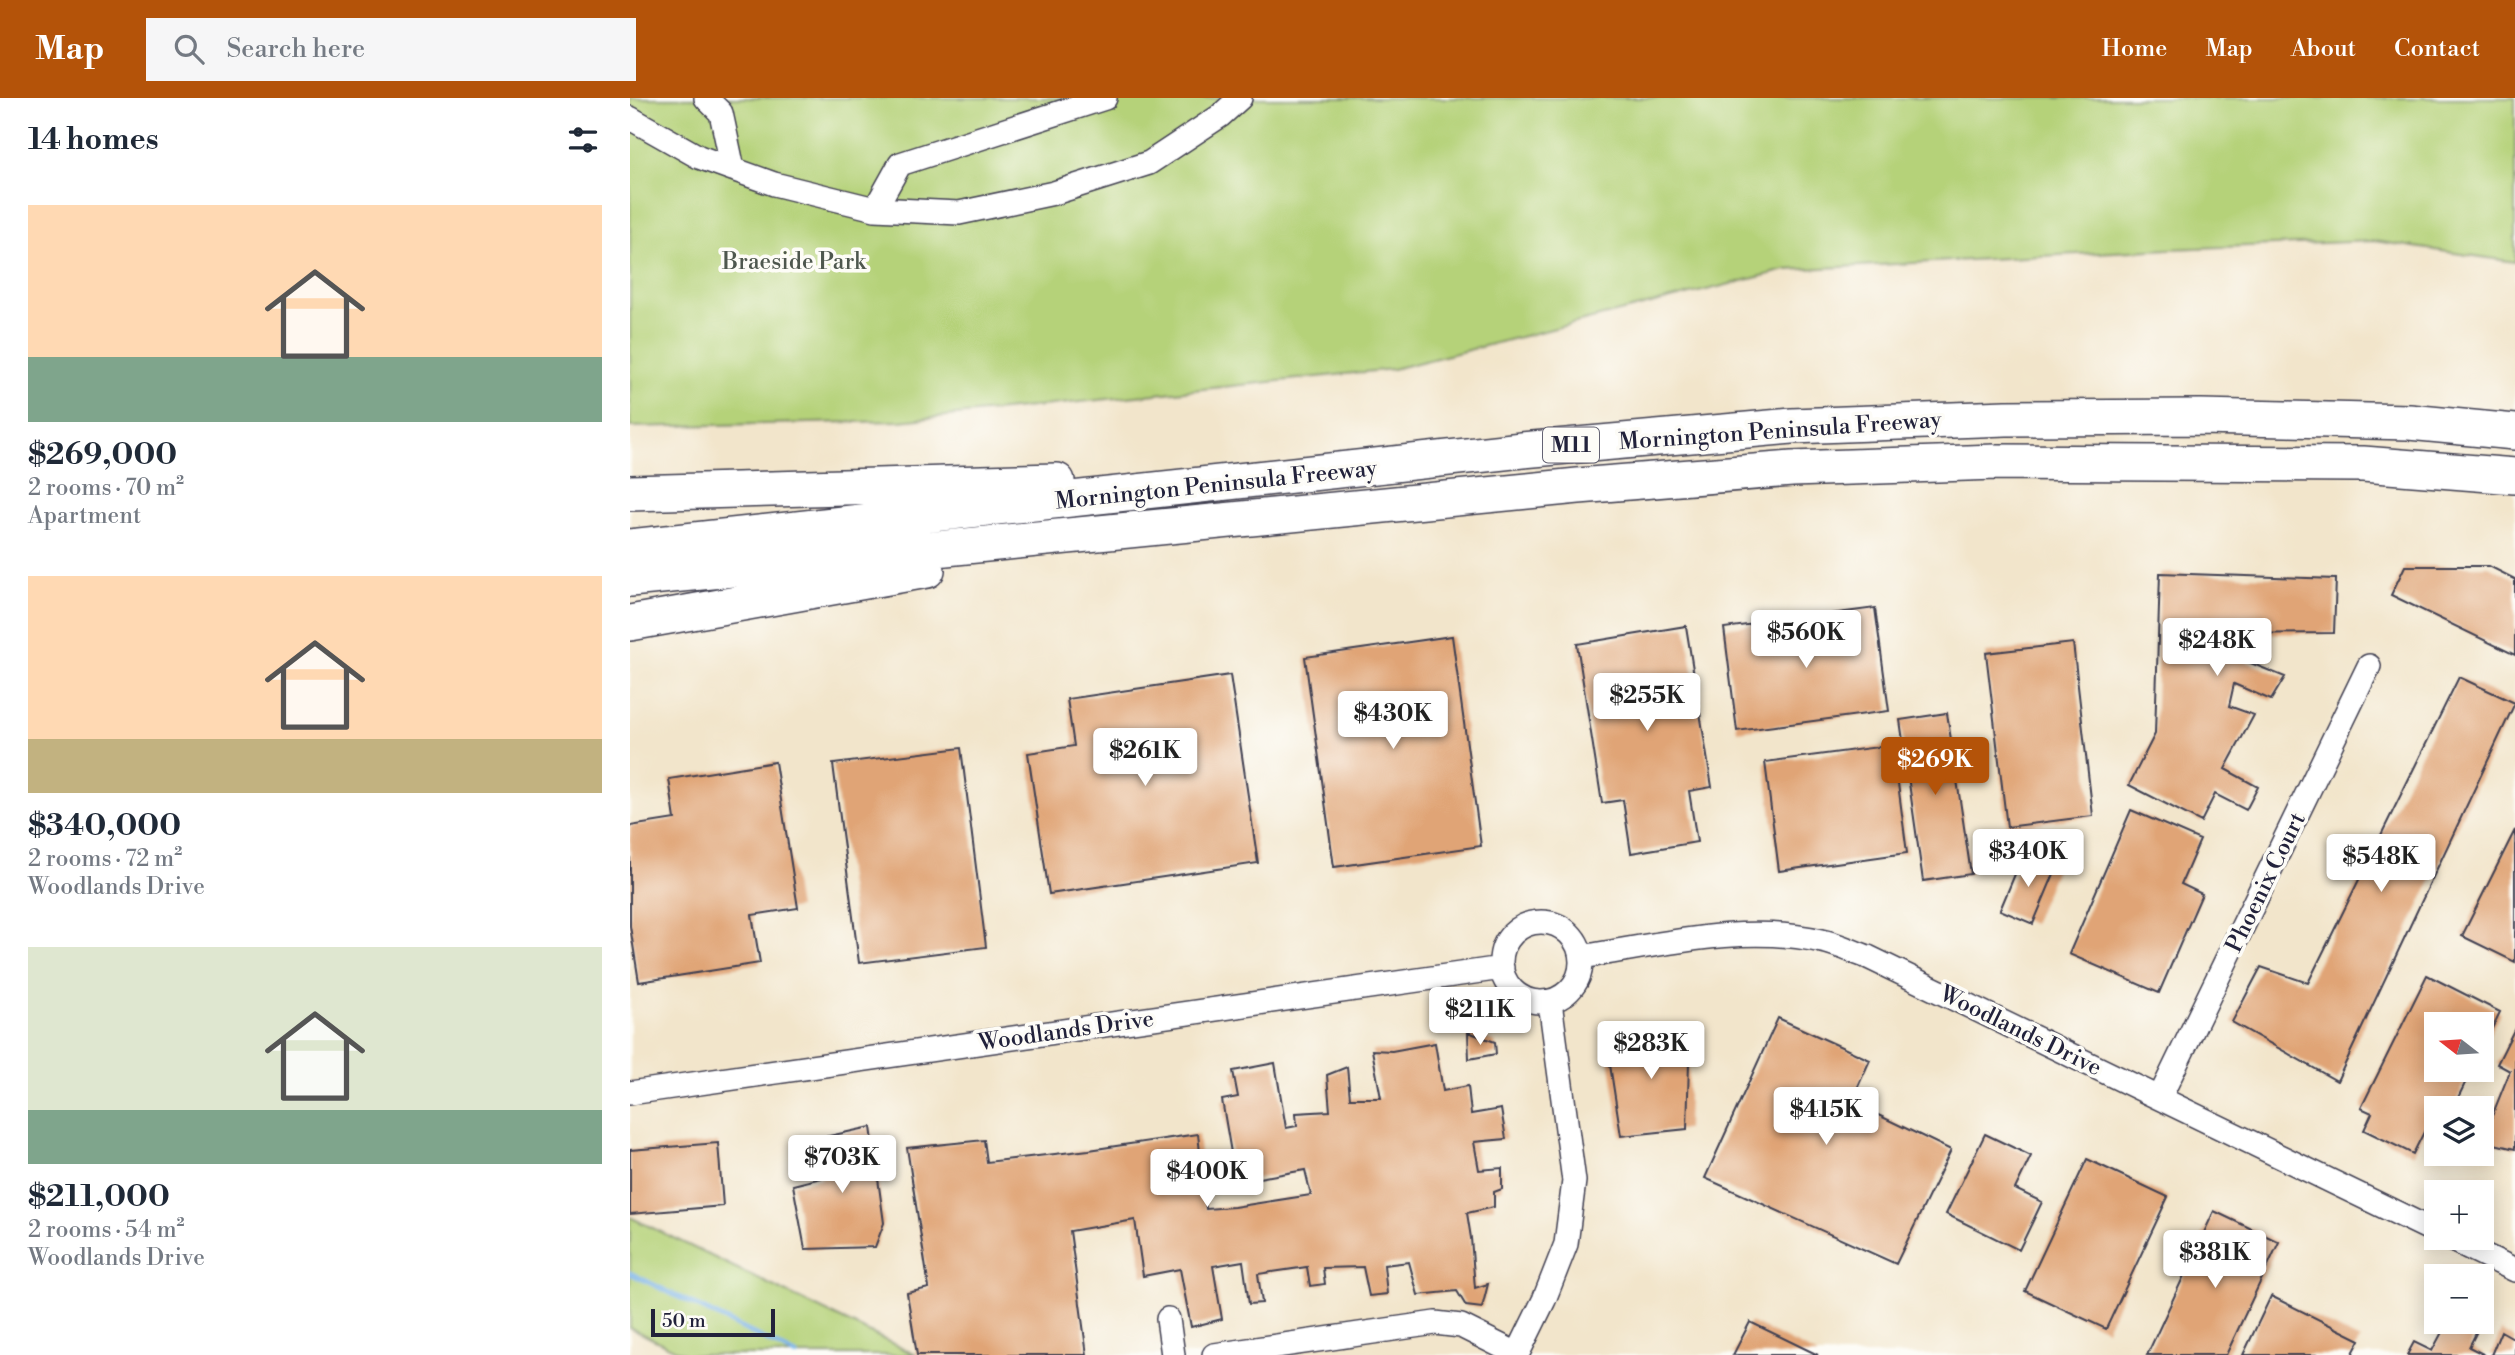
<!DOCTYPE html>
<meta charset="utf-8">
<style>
:root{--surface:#fff;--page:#f6f6f7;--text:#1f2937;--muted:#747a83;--accent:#b45309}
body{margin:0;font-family:"Libre Bodoni",serif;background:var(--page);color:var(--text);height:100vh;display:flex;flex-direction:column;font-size:26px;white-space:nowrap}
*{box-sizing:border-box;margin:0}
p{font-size:23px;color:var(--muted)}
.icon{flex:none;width:38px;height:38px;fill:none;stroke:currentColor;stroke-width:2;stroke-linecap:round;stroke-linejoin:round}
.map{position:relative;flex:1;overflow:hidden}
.panel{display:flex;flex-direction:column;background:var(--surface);width:630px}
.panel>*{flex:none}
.needle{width:46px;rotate:287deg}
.buttons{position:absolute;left:1794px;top:914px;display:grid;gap:14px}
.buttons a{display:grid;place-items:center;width:70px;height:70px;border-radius:0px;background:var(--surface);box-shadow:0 4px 18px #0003;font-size:35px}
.scale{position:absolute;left:21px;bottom:18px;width:124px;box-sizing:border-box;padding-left:7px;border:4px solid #22223b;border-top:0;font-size:19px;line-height:24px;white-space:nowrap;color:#22223b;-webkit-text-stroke:5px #fdfcf7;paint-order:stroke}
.price{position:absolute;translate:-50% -60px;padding:0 16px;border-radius:7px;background:#fff;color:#222;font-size:23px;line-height:46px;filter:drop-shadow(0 2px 4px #0008)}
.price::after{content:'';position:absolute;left:50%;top:42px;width:21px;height:16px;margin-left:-10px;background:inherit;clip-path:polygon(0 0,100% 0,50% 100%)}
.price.current{background:var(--accent);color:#fff}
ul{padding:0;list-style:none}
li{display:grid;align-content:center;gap:14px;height:371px;padding:0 28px}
li span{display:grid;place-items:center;height:217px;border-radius:0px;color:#555}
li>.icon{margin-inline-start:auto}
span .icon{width:126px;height:126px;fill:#fffc;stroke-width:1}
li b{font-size:30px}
h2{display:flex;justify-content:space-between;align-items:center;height:84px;padding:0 28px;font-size:30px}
header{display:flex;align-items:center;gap:42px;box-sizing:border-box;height:98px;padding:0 35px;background:var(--accent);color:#fff}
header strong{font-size:33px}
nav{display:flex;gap:38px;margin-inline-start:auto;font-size:24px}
.search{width:490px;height:63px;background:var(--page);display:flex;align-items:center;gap:18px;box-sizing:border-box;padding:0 24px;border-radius:0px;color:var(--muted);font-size:26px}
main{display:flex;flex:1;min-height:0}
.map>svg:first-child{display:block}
.green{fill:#b5d279;stroke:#6c7a5a;stroke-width:2}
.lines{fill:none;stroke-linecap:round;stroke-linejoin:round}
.stream{stroke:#77b1e7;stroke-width:5}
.building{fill:#e0a476}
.minor-casing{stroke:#413f51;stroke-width:26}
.highway-casing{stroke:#413f51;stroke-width:38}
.minor{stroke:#fff;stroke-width:23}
.highway{stroke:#fff;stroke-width:35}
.labels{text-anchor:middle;stroke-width:7;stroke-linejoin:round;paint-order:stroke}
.shield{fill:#fdfcf7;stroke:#646373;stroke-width:2}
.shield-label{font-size:21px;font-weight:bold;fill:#22223b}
.park-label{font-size:23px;fill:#4e574e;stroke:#fdfcf7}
.street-label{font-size:23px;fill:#22223b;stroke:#fdfcf7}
</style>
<header>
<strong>Map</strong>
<div class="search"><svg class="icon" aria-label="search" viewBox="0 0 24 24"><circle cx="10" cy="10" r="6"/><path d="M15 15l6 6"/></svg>Search here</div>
<nav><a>Home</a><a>Map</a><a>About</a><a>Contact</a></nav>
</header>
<main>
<section class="panel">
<h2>14 homes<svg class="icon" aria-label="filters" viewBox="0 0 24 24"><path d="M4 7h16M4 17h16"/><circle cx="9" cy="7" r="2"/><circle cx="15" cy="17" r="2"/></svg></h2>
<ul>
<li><span style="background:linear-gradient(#ffd9b3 70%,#7fa58c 0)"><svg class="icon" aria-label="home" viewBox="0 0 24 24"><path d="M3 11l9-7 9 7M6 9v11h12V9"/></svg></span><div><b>$269,000</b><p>2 rooms · 70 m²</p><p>Apartment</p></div></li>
<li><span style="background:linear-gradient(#ffd9b3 75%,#c2b280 0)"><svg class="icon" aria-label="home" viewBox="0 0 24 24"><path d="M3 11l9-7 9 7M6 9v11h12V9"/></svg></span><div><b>$340,000</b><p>2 rooms · 72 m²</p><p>Woodlands Drive</p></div></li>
<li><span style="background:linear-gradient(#dfe7d0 75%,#7fa58c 0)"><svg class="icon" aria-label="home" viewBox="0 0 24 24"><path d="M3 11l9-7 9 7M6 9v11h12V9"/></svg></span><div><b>$211,000</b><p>2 rooms · 54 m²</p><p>Woodlands Drive</p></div></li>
</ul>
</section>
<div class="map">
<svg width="1885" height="1257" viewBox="0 0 1885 1257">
<rect width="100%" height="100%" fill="#fdfcf7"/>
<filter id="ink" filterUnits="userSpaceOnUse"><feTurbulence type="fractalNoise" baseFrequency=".0143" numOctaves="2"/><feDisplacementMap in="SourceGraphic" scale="14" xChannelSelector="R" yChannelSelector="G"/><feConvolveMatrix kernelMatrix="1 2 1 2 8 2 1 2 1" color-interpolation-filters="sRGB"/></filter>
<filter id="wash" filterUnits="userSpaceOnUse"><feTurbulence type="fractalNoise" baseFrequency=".00686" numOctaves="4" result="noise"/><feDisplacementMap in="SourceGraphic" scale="28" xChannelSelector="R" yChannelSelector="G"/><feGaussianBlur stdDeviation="1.57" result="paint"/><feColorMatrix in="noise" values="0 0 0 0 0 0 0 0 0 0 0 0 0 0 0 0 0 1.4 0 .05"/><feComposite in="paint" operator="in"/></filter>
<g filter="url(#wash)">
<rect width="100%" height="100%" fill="#f2e5cb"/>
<path class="green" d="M0 0H1885V164L1744 143 1540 151 1156 172 763 271 270 323 0 329Z
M0 1119 286 1257H56L0 1230Z"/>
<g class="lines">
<path class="stream" d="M0 1175 166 1257"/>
</g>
<g id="blocks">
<path class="building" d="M1775 468H1859L1885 481V557L1761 497Z
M1530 475 1706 481 1704 535 1598 536 1601 557 1655 579 1641 602 1604 586 1599 608 1624 617 1595 671 1628 689 1616 712 1585 696 1571 724 1499 687 1525 636Z
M1245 510 1259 613 1107 633 1094 530Z
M1056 528 1082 689 1059 693 1067 744 1001 755 993 702 972 705 947 546Z
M822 538 851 748 704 769 675 559Z
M1443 545 1463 718 1377 729 1356 555Z
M600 577 628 765 419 796 398 655 444 648 437 601Z
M1829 579 1885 605 1707 983 1602 924 1631 869 1678 885Z
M1317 615 1341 776 1293 783 1270 622Z
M1263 647 1277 755 1149 773 1135 664Z
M331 650 356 849 229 865 203 666Z
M145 664 168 810 122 817 130 865 9 884 0 828V728L45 721 39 681Z
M1501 712 1570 742 1551 786 1572 796 1529 895 1439 856Z
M1885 732V864L1832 838Z
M1393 757 1426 771 1403 826 1370 812Z
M1797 877 1870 914 1852 951V926H1806V971H1842L1823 1010H1806V1035L1796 1030 1783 1056 1734 1032 1742 1015 1731 1010Z
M1148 920 1240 962 1221 1004 1321 1052 1266 1166 1075 1080Z
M1060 930 1057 1031 991 1038 976 941Z
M1885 930V1051L1852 1043 1880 973 1867 966Z
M838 934 865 944 866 956 839 961Z
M805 945 813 993 838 988 841 1016 871 1011 876 1041 844 1044 849 1072 872 1070V1091L864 1094V1109L837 1115 841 1140 845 1190 858 1186 852 1210 836 1208 827 1193 788 1197 779 1164 754 1167 757 1196 739 1198 733 1169 693 1170 695 1186 680 1188 677 1169 628 1176 632 1205 619 1206 613 1163 583 1168 592 1221 561 1229 550 1171 513 1178 505 1122 440 1133 457 1257H287L277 1195 299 1190 277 1050 354 1042 357 1064 459 1052 568 1036 576 1111 604 1109 681 1097 675 1072 606 1084 592 1002 608 999 603 973 645 965 656 1030 667 1028 666 1015 700 1013 697 977 717 969 720 1000H751L742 952 762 953Z
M241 1029 254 1125 245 1149 175 1151 163 1087 191 1080 185 1041Z
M1355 1036 1401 1058 1385 1091 1412 1104 1389 1152 1316 1116Z
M88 1045 93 1108 0 1116V1052Z
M1457 1061 1538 1099 1476 1231 1395 1193Z
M1584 1113 1649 1144 1596 1257H1517Z
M1641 1198 1730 1242 1722 1257H1613Z
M1852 1216 1855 1217 1839 1249 1855 1257H1777L1784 1244 1802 1253 1818 1223H1852Z
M1120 1224 1188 1257H1103Z
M1871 1233 1885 1241V1257H1861Z"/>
</g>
</g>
<g filter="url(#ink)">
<use href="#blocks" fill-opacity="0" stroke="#413f51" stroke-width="2"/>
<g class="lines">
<defs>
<path id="minor" d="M76 0 91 15 103 71
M0 20 69 59 144 86 245 111 329 115 424 95 519 65 590 18 610 0
M245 111 270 66 475 0
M871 864a40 40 0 1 1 80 0a40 40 0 1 1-80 0Z
M951 859C1030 847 1113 825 1192 843 1208 846 1223 854 1238 859L1806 1134
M0 995 872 870
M1530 999 1739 568
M1817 1139 1885 1172
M538 1221 543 1257
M584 1257 805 1225 831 1228 887 1256
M887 1257 914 1202 936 1146 944 1083 920 904"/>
<path id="highway" d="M0 395 427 383
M0 449 892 352 1162 328 1376 320 1571 319 1779 324 1885 334
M0 481 948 388 1162 371 1366 364 1733 366 1885 378
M0 525 297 472"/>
</defs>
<use href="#minor" class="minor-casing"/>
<use href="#highway" class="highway-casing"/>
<use href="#minor" class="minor"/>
<use href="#highway" class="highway"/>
</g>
</g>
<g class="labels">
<rect class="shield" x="913" y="329.5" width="56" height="35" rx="5"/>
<g class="shield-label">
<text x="941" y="354">M11</text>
</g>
<g class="park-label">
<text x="164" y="171">Braeside Park</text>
</g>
<g class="street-label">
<text transform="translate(1150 332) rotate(-4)" y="8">Mornington Peninsula Freeway</text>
<text transform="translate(586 386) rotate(-6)" y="8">Mornington Peninsula Freeway</text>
<text transform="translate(1635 784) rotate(-64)" y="8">Phoenix Court</text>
<text transform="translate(436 932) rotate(-8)" y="8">Woodlands Drive</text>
<text transform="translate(1391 932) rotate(26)" y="8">Woodlands Drive</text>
</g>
</g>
</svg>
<div class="buttons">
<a><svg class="needle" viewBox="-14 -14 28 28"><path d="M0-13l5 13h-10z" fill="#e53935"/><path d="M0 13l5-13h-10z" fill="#747a83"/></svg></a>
<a><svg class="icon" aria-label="layers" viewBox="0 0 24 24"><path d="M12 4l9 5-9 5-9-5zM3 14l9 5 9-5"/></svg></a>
<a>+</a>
<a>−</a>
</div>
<div class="scale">50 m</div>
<b class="price" style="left:1176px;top:572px">$560K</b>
<b class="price" style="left:1587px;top:580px">$248K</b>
<b class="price" style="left:1017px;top:635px">$255K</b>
<b class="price" style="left:763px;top:653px">$430K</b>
<b class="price" style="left:515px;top:690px">$261K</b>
<b class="price current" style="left:1305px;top:699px">$269K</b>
<b class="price" style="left:1398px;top:791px">$340K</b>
<b class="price" style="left:1751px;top:796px">$548K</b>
<b class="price" style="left:850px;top:949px">$211K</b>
<b class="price" style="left:1021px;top:983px">$283K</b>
<b class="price" style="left:1196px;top:1049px">$415K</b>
<b class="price" style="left:212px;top:1097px">$703K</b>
<b class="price" style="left:577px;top:1111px">$400K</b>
<b class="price" style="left:1585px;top:1192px">$381K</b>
</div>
</main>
